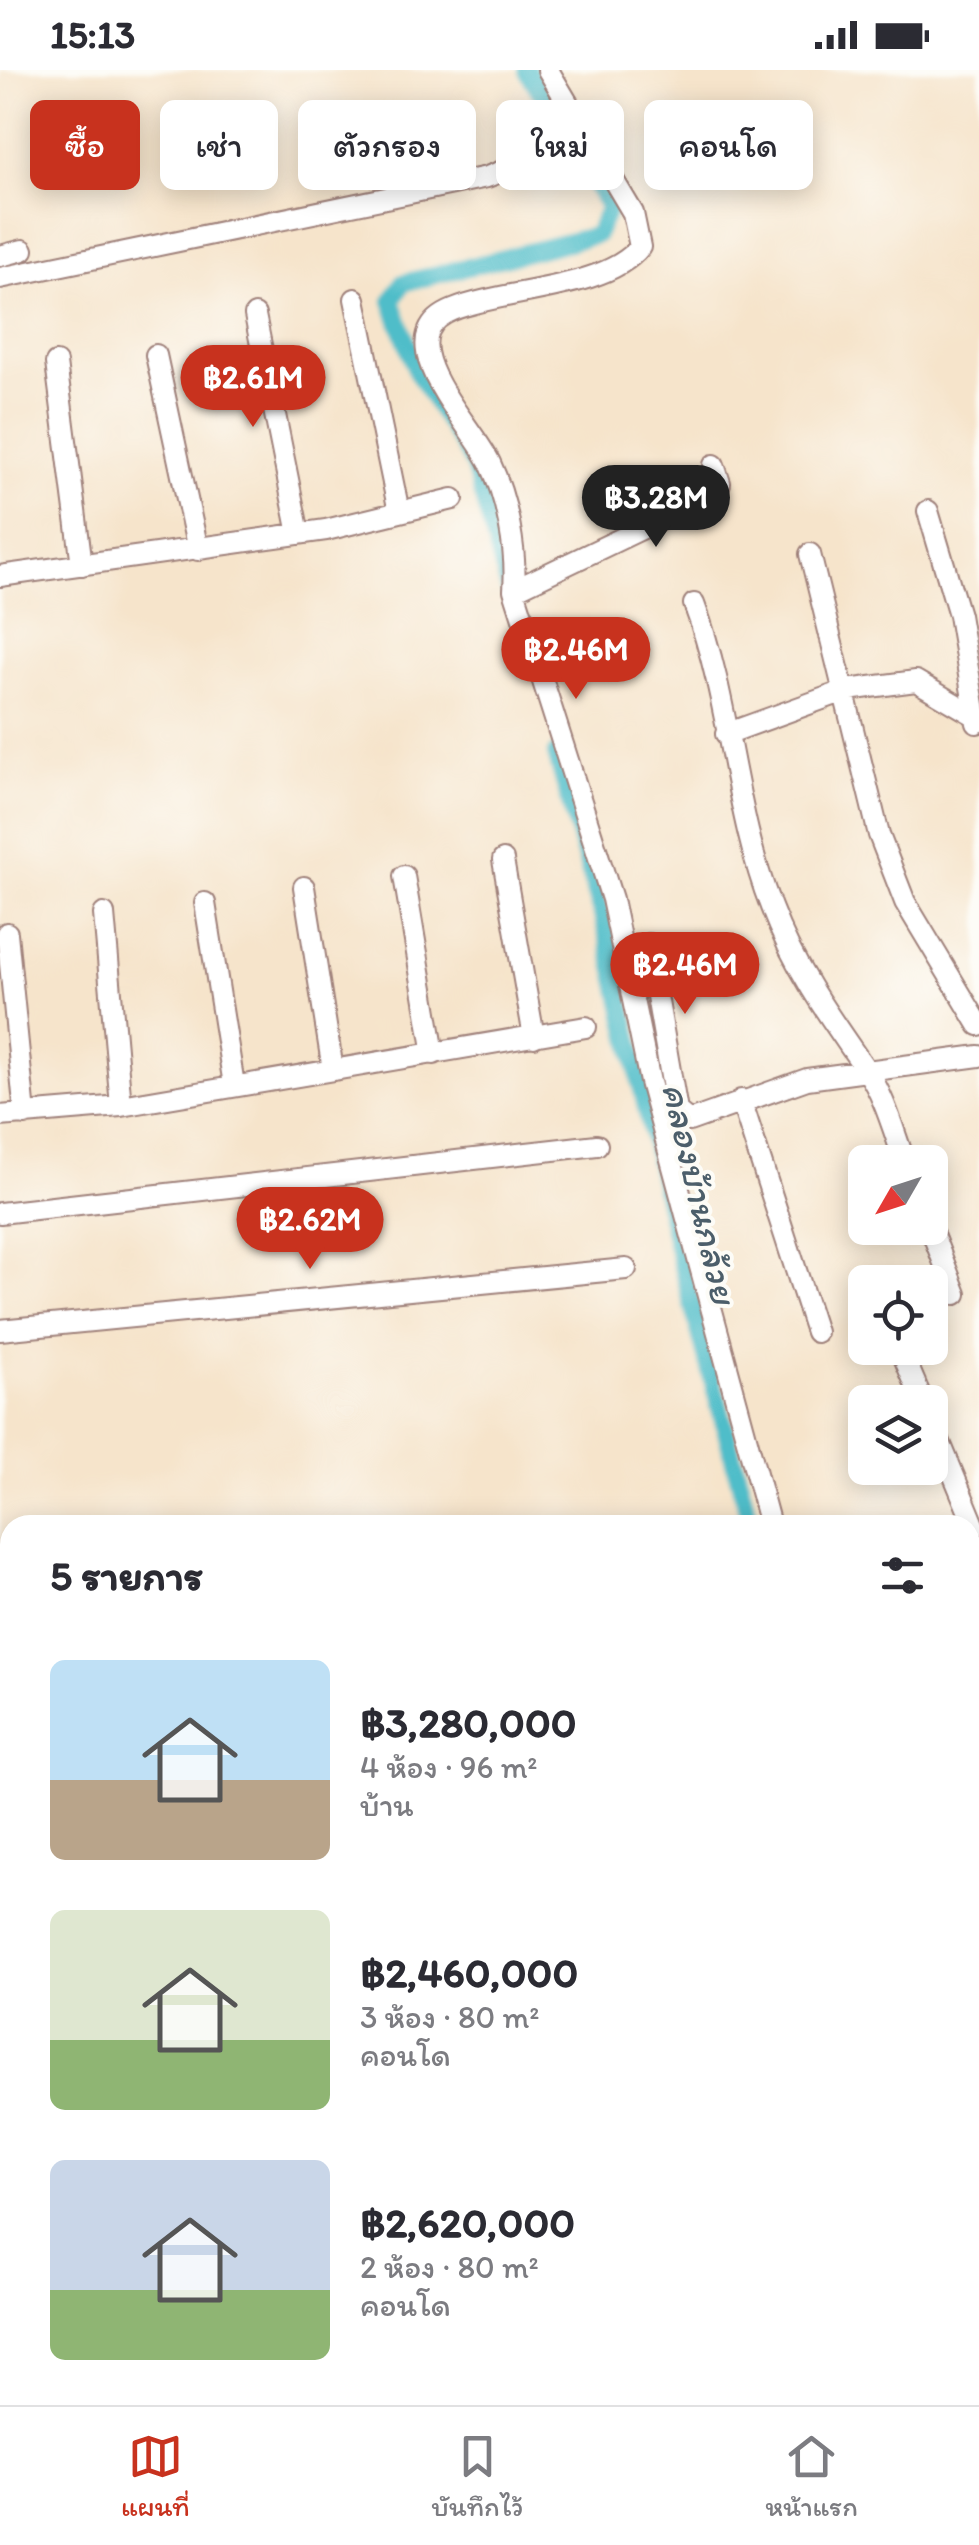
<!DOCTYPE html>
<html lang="th">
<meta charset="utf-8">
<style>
:root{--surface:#fff;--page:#f2f2f3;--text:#2b2b33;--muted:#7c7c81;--line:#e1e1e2;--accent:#c8321e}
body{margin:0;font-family:Itim,"Playpen Sans Thai",sans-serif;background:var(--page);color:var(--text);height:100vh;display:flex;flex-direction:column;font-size:38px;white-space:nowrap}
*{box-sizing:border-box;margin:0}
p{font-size:32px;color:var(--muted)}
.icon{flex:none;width:55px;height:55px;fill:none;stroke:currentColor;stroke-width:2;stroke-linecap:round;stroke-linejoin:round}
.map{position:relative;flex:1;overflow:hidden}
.sheet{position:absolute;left:0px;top:1445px;width:980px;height:890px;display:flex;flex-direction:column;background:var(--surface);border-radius:30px 30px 0 0;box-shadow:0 5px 25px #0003}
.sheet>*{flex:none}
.hud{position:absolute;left:30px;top:30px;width:920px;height:90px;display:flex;gap:20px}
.needle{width:65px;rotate:231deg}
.controls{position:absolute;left:848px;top:1075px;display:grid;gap:20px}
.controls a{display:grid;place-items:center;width:100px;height:100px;border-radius:15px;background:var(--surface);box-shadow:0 5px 25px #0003;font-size:50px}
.price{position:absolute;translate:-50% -85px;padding:0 22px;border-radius:35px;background:var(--accent);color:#fff;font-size:32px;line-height:65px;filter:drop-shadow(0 2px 5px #0008)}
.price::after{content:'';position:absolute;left:50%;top:60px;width:30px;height:22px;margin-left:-15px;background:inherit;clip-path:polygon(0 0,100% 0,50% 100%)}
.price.on{background:#222;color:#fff}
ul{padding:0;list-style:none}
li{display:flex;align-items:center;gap:30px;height:250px;padding:0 50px}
li span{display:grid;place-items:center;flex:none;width:280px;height:200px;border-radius:15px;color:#555}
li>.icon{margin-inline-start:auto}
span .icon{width:120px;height:120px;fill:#fffc;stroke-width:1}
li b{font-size:42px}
h2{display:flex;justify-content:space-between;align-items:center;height:120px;padding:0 50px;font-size:42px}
.pill{padding:0 35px;border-radius:15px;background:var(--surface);box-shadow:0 5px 25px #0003;font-size:35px;line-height:90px}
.pill.on{background:var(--accent);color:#fff}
.status{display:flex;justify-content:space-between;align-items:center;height:70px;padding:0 50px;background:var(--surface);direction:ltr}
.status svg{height:28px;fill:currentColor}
.tabs{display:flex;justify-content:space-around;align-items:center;height:140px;border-top:2px solid var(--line);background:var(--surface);font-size:28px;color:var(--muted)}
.tabs a{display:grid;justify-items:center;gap:5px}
.tabs .on{color:var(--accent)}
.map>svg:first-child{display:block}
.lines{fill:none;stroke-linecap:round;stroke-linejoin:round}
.canal{stroke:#4fbdc9;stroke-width:18}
.minor-casing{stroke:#a0827b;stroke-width:24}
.minor{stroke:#fff;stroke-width:20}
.labels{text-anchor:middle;stroke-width:8;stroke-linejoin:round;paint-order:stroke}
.water-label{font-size:38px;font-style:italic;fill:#4c5e6a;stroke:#fdfcf7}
</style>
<div class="status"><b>15:13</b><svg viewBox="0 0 49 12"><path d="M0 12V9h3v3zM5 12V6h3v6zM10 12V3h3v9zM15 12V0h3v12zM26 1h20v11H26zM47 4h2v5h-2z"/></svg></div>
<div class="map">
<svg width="979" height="2335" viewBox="0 0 979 2335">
<rect width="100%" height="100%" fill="#fdfcf7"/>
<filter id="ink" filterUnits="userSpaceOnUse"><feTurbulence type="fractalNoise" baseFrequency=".01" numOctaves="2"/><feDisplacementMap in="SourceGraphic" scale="20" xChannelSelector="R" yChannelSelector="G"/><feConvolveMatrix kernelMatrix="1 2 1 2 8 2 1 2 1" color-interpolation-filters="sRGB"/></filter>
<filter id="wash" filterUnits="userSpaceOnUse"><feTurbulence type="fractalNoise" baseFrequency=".0048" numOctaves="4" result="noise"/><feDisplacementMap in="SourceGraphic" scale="40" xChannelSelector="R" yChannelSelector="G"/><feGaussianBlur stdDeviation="2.25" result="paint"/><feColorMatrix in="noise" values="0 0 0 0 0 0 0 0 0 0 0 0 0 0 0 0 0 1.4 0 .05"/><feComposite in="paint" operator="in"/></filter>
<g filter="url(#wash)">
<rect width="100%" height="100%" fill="#f6e4cb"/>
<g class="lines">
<path class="canal" d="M511 525 473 393 417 302 392 231 403 213 596 165 609 138 527 0
M556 684 604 851 679 1185 751 1455
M878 2325V2335"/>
</g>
</g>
<g filter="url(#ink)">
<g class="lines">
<defs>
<path id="minor" d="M548 0 633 143 640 177C606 220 504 219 453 240 383 268 471 353 490 393 507 429 517 480 514 520L612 829 650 1012 770 1455
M0 186 23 180
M0 208 487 107 589 67
M355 229 399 442
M255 245 299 464
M156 285 198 480
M56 293 82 495
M928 441 959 545 977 653
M810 484 879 765 905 832 979 955
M0 506 326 460 453 429
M514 520 712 425 720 413 714 395
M694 534C731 631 733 739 771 837 794 898 830 948 867 1001 885 1027 894 1063 905 1092
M726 664 847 620 916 611 979 648
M503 790 534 967
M404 806 434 984
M304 817 333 1000
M205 833 234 1015
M104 844 121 1036
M7 863 25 1045
M648 874 677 1041 689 1051 807 1009 979 986
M741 1030 816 1262
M0 1046 121 1036 586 957
M0 1143 597 1075
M930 1157 956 1224
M0 1260 626 1199
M900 1278 923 1332
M930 1348 975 1457
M970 1515 979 1511
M0 1761H10
M970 1890 979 1886
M0 1897 10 1896
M0 2058 10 2057
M970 2190 979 2205
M970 2266 979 2260
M898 2325V2335"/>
</defs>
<use href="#minor" class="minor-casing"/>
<use href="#minor" class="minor"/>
</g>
</g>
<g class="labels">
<g class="water-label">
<text transform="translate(700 1123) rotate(77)" y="13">คลองบ้านกล้วย</text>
</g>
</g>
</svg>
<div class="controls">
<a><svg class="needle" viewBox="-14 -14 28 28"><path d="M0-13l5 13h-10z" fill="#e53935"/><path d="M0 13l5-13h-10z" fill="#7c7c81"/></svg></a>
<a><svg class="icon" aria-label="locate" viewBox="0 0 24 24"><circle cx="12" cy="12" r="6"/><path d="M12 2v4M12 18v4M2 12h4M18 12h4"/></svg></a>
<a><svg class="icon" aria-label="layers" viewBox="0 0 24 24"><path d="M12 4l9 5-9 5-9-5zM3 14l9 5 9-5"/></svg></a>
</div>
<b class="price" style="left:253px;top:360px">฿2.61M</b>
<b class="price on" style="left:656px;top:480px">฿3.28M</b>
<b class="price" style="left:576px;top:632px">฿2.46M</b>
<b class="price" style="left:685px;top:947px">฿2.46M</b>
<b class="price" style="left:310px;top:1202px">฿2.62M</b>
<div class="hud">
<a class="pill on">ซื้อ</a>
<a class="pill">เช่า</a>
<a class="pill">ตัวกรอง</a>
<a class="pill">ใหม่</a>
<a class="pill">คอนโด</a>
</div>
<section class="sheet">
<h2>5 รายการ<svg class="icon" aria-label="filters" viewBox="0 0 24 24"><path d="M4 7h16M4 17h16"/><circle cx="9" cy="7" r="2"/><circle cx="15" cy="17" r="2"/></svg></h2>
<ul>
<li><span style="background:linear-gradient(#bfe0f5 60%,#b9a48a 0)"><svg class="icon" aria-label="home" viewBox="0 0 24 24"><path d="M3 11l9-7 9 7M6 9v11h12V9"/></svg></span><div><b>฿3,280,000</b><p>4 ห้อง · 96 m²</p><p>บ้าน</p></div></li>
<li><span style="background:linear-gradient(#dfe7d0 65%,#8fb573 0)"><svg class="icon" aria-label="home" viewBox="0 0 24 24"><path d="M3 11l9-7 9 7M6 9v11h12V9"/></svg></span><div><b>฿2,460,000</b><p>3 ห้อง · 80 m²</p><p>คอนโด</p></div></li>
<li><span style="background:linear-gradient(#c9d6e8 65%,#8fb573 0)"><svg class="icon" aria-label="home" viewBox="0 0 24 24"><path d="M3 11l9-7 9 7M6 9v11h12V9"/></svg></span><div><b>฿2,620,000</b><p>2 ห้อง · 80 m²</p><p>คอนโด</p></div></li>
</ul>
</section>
</div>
<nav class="tabs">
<a class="on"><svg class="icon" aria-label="map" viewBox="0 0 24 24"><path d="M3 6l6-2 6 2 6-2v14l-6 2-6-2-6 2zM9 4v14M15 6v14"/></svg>แผนที่</a>
<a><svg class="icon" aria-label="saved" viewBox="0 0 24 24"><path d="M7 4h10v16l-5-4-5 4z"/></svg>บันทึกไว้</a>
<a><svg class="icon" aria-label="home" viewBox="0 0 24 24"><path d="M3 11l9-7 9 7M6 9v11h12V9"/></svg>หน้าแรก</a>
</nav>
